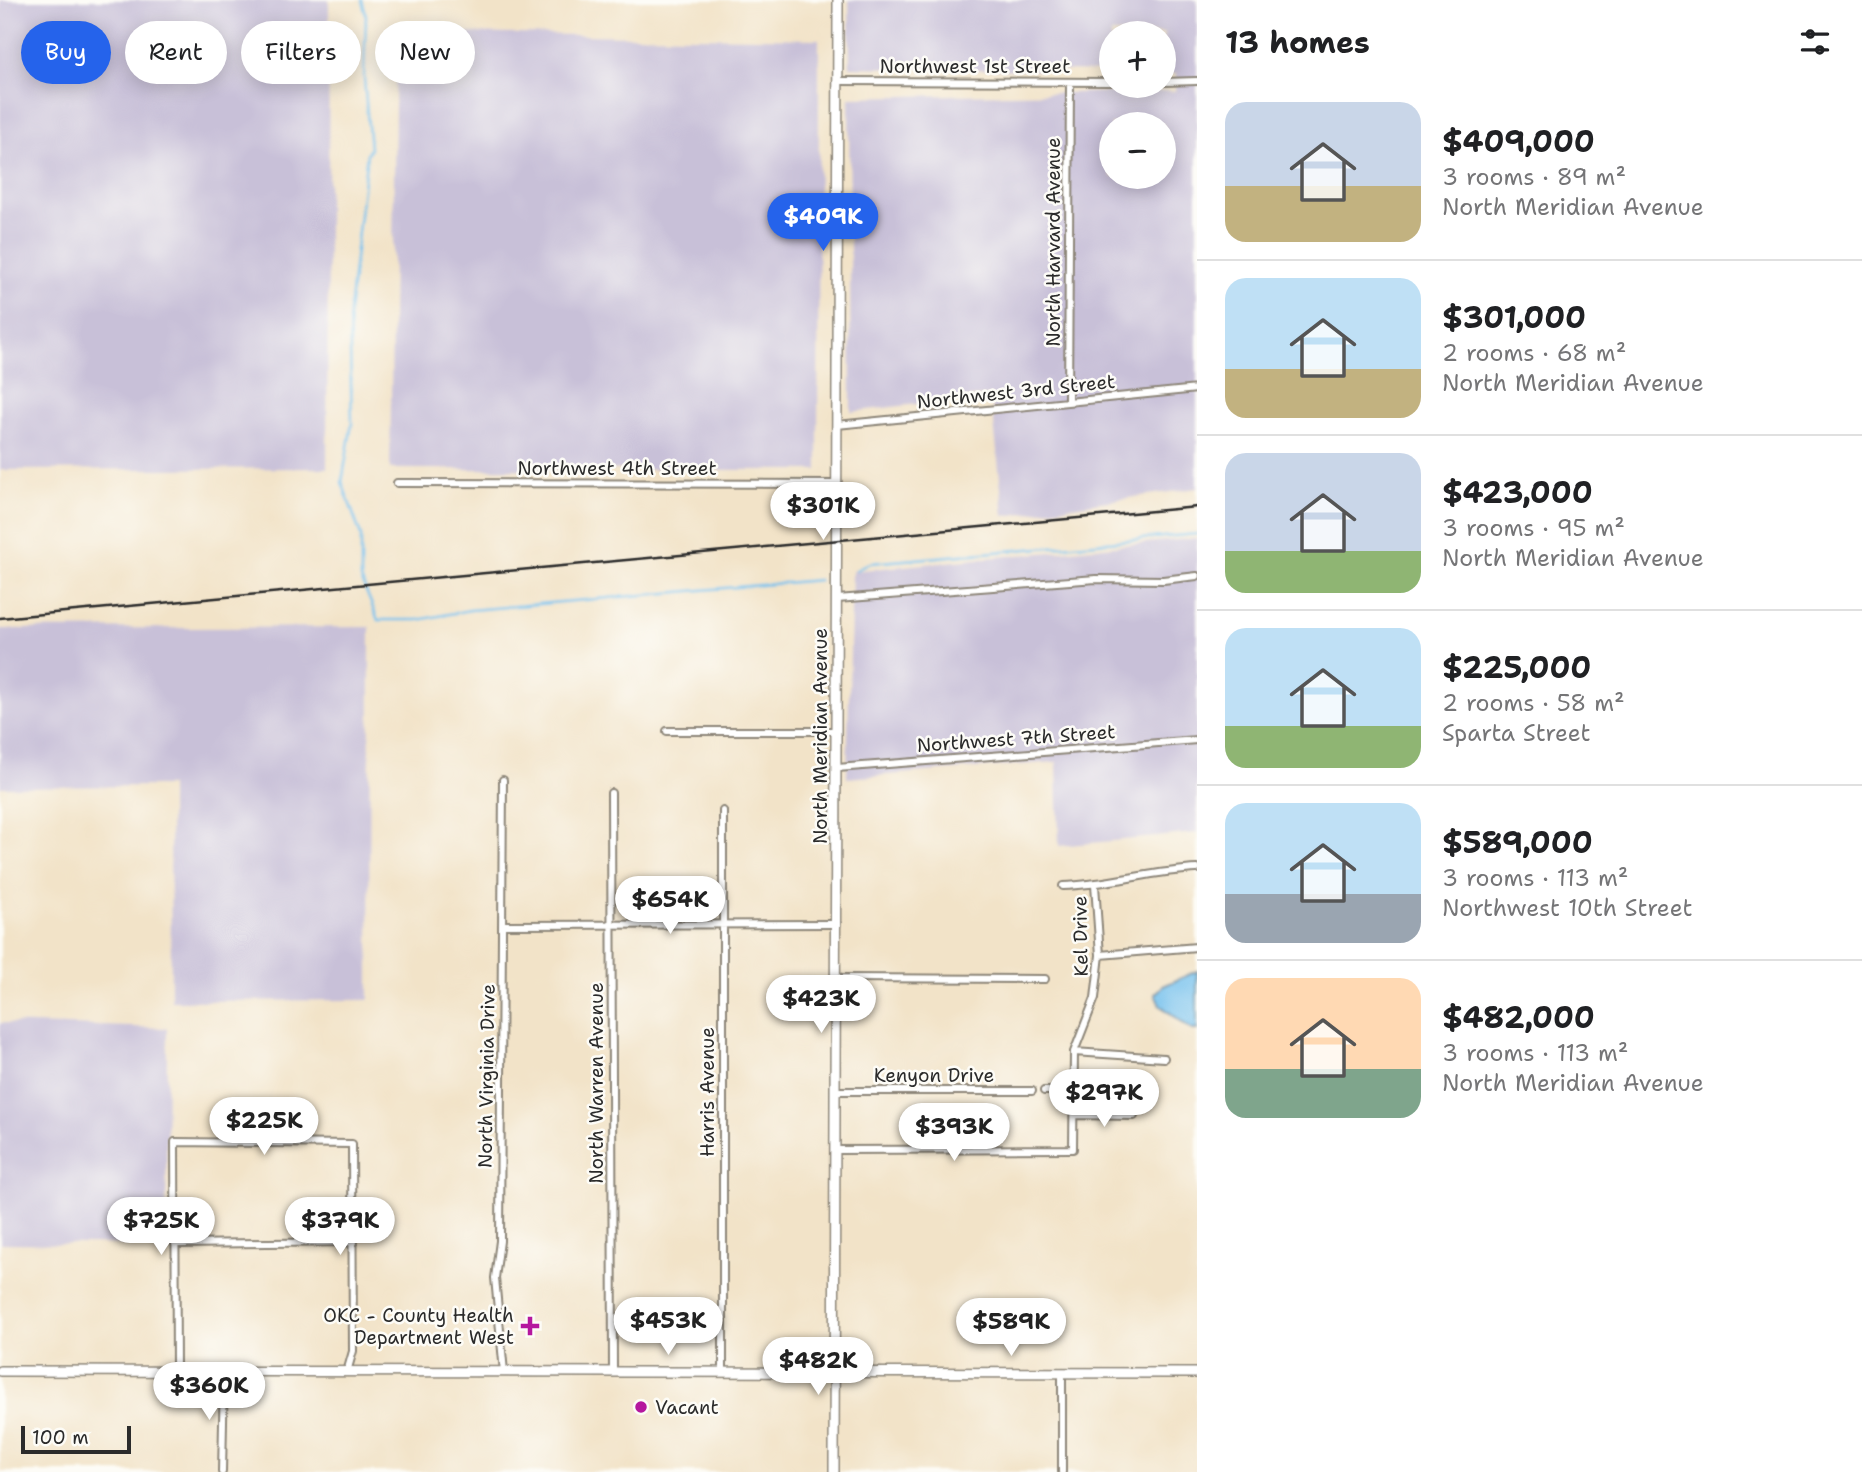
<!DOCTYPE html>
<meta charset="utf-8">
<style>
:root{--surface:#fff;--page:#f2f2f2;--text:#202124;--muted:#757577;--line:#e0e0e0;--accent:#2563eb}
body{margin:0;font-family:"Shantell Sans",sans-serif;background:var(--page);color:var(--text);height:100vh;display:flex;flex-direction:column;font-size:26px;white-space:nowrap}
*{box-sizing:border-box;margin:0}
p{font-size:23px;color:var(--muted)}
.icon{flex:none;width:38px;height:38px;fill:none;stroke:currentColor;stroke-width:2;stroke-linecap:round;stroke-linejoin:round}
.map{position:relative;flex:1;overflow:hidden}
.drawer{display:flex;flex-direction:column;background:var(--surface);width:665px}
.drawer>*{flex:none}
.guide{position:absolute;left:21px;top:21px;width:665px;height:63px;display:flex;gap:14px}
.tools{position:absolute;left:1099px;top:21px;display:grid;gap:14px}
.tools a{display:grid;place-items:center;width:77px;height:77px;border-radius:50%;background:var(--surface);box-shadow:0 4px 18px #0003;font-size:35px}
.scale{position:absolute;left:21px;bottom:18px;width:110px;box-sizing:border-box;padding-left:7px;border:4px solid #2b2b2b;border-top:0;font-size:19px;line-height:24px;white-space:nowrap;color:#2b2b2b;-webkit-text-stroke:5px #fdfcf7;paint-order:stroke}
.price{position:absolute;translate:-50% -60px;padding:0 16px;border-radius:24px;background:#fff;color:#222;font-size:23px;line-height:46px;filter:drop-shadow(0 2px 4px #0008)}
.price::after{content:'';position:absolute;left:50%;top:42px;width:21px;height:16px;margin-left:-10px;background:inherit;clip-path:polygon(0 0,100% 0,50% 100%)}
.price.active{background:var(--accent);color:#fff}
ul{padding:0;list-style:none}
li{display:flex;align-items:center;gap:21px;height:175px;padding:0 28px}
li+li{border-top:2px solid var(--line)}
li span{display:grid;place-items:center;flex:none;width:196px;height:140px;border-radius:21px;color:#555}
li>.icon{margin-inline-start:auto}
span .icon{width:84px;height:84px;fill:#fffc;stroke-width:1}
li b{font-size:30px}
h2{display:flex;justify-content:space-between;align-items:center;height:84px;padding:0 28px;font-size:30px}
.pill{padding:0 24px;border-radius:32px;background:var(--surface);box-shadow:0 4px 18px #0003;font-size:24px;line-height:63px}
.pill.active{background:var(--accent);color:#fff}
main{display:flex;flex:1;min-height:0}
.map>svg:first-child{display:block}
.industrial{fill:#c8c0d8;fill-rule:evenodd}
.water{fill:#73c0ed;stroke:#4f768c;stroke-width:2}
.lines{fill:none;stroke-linecap:round;stroke-linejoin:round}
.stream{stroke:#73c0ed;stroke-width:2.5}
.street-casing{stroke:#8e877a;stroke-width:10}
.secondary-casing{stroke:#8e877a;stroke-width:12}
.street{stroke:#fff;stroke-width:6}
.secondary{stroke:#fff;stroke-width:9}
.rail{stroke:#2b2b2b;stroke-width:2.5}
.poi-dot{fill:#b5179e;stroke:#fdfcf7;stroke-width:2.5}
.labels{text-anchor:middle;stroke-width:5;stroke-linejoin:round;paint-order:stroke}
.street-label{font-size:19px;fill:#2b2b2b;stroke:#fdfcf7}
.poi-label{font-size:19px;fill:#2b2b2b;stroke:#fdfcf7;text-anchor:end}
</style>
<main>
<div class="map">
<svg width="1197" height="1472" viewBox="0 0 1197 1472">
<rect width="100%" height="100%" fill="#fdfcf7"/>
<filter id="ink" filterUnits="userSpaceOnUse"><feTurbulence type="fractalNoise" baseFrequency=".0143" numOctaves="2"/><feDisplacementMap in="SourceGraphic" scale="14" xChannelSelector="R" yChannelSelector="G"/><feConvolveMatrix kernelMatrix="1 2 1 2 8 2 1 2 1" color-interpolation-filters="sRGB"/></filter>
<filter id="wash" filterUnits="userSpaceOnUse"><feTurbulence type="fractalNoise" baseFrequency=".00686" numOctaves="4" result="noise"/><feDisplacementMap in="SourceGraphic" scale="28" xChannelSelector="R" yChannelSelector="G"/><feGaussianBlur stdDeviation="1.57" result="paint"/><feColorMatrix in="noise" values="0 0 0 0 0 0 0 0 0 0 0 0 0 0 0 0 0 1.4 0 .05"/><feComposite in="paint" operator="in"/></filter>
<g filter="url(#wash)">
<rect width="100%" height="100%" fill="#f2e3c8"/>
<path class="industrial" d="M0 0H329L327 468 0 470Z
M849 0H1197V488L1004 516 991 395 851 412 849 97 1175 91 1176 74 1164 73V33H1111V72L850 67ZM1111 124H1164V177H1111Z
M396 32 819 39 818 470 390 469Z
M1197 538V833L1059 846 1057 762 847 778 852 571Z
M370 627 369 1000 171 1001 170 786 0 787V629Z
M0 1023 167 1028 166 1245 0 1243Z"/>
<path class="water" d="M1197 971V1030H1192L1160 1005 1155 994 1163 986Z"/>
<g class="lines">
<path class="stream" d="M362 0 366 15 364 78 370 149 367 153 349 312 352 423 342 482 361 536V579L378 620H418L470 610 819 580
M856 570 870 563 1197 534"/>
</g>
</g>
<g filter="url(#ink)">
<g class="lines">
<defs>
<path id="street" d="M838 81 1111 82
M1164 82 1197 81
M1068 402 1070 82
M837 425 1197 389
M397 483 838 484
M837 599 1096 579 1163 580 1197 576
M667 731H837
M837 768 1197 740
M503 780 500 1241 495 1278 504 1372
M611 793 613 1372
M1063 886C1108 885 1151 871 1197 869
M504 925 837 924
M1100 955 1197 947
M836 978 1045 979
M1074 1052 1164 1058
M836 1091H1032
M1044 1091H1073
M1074 1115 1134 1116
M836 1150 1073 1149 1074 1052 1095 998 1100 955 1095 885
M175 1244 354 1242
M176 1372 175 1142 352 1144 353 1351 347 1372
M723 1372V811
M1062 1373V1472
M222 1472 224 1372"/>
<path id="secondary" d="M0 1371 1197 1373
M834 1472 838 0"/>
</defs>
<use href="#street" class="street-casing"/>
<use href="#secondary" class="secondary-casing"/>
<use href="#street" class="street"/>
<use href="#secondary" class="secondary"/>
<path class="rail" d="M0 618 1197 507"/>
</g>
</g>
<g class="poi-dot">
<path d="M526.5 1315.5h7v7h7v7h-7v7h-7v-7h-7v-7h7z"/>
<circle cx="641" cy="1407" r="7"/>
</g>
<g class="labels">
<g class="street-label">
<text x="975" y="73">Northwest 1st Street</text>
<text transform="translate(1053 242) rotate(-90)" y="7">North Harvard Avenue</text>
<text transform="translate(1016 391) rotate(-6)" y="7">Northwest 3rd Street</text>
<text x="617" y="475">Northwest 4th Street</text>
<text transform="translate(820 736) rotate(-90)" y="7">North Meridian Avenue</text>
<text transform="translate(1016 738) rotate(-4)" y="7">Northwest 7th Street</text>
<text transform="translate(1080 936) rotate(-91)" y="7">Kel Drive</text>
<text x="934" y="1082">Kenyon Drive</text>
<text transform="translate(486 1076) rotate(-89)" y="7">North Virginia Drive</text>
<text transform="translate(596 1083) rotate(-90)" y="7">North Warren Avenue</text>
<text transform="translate(707 1092) rotate(-90)" y="7">Harris Avenue</text>
</g>
<g class="poi-label">
<text x="514" y="1322">OKC - County Health<tspan x="514" dy="22">Department West</tspan></text>
<text x="655" y="1414" text-anchor="start">Vacant</text>
</g>
</g>
</svg>
<div class="tools">
<a>+</a>
<a>−</a>
</div>
<div class="scale">100 m</div>
<b class="price active" style="left:823px;top:253px">$409K</b>
<b class="price" style="left:823px;top:542px">$301K</b>
<b class="price" style="left:670px;top:936px">$654K</b>
<b class="price" style="left:821px;top:1035px">$423K</b>
<b class="price" style="left:1104px;top:1129px">$297K</b>
<b class="price" style="left:264px;top:1157px">$225K</b>
<b class="price" style="left:954px;top:1163px">$393K</b>
<b class="price" style="left:161px;top:1257px">$725K</b>
<b class="price" style="left:340px;top:1257px">$379K</b>
<b class="price" style="left:668px;top:1357px">$453K</b>
<b class="price" style="left:1011px;top:1358px">$589K</b>
<b class="price" style="left:818px;top:1397px">$482K</b>
<b class="price" style="left:209px;top:1422px">$360K</b>
<div class="guide">
<a class="pill active">Buy</a>
<a class="pill">Rent</a>
<a class="pill">Filters</a>
<a class="pill">New</a>
</div>
</div>
<section class="drawer">
<h2>13 homes<svg class="icon" aria-label="filters" viewBox="0 0 24 24"><path d="M4 7h16M4 17h16"/><circle cx="9" cy="7" r="2"/><circle cx="15" cy="17" r="2"/></svg></h2>
<ul>
<li><span style="background:linear-gradient(#c9d6e8 60%,#c2b280 0)"><svg class="icon" aria-label="home" viewBox="0 0 24 24"><path d="M3 11l9-7 9 7M6 9v11h12V9"/></svg></span><div><b>$409,000</b><p>3 rooms · 89 m²</p><p>North Meridian Avenue</p></div></li>
<li><span style="background:linear-gradient(#bfe0f5 65%,#c2b280 0)"><svg class="icon" aria-label="home" viewBox="0 0 24 24"><path d="M3 11l9-7 9 7M6 9v11h12V9"/></svg></span><div><b>$301,000</b><p>2 rooms · 68 m²</p><p>North Meridian Avenue</p></div></li>
<li><span style="background:linear-gradient(#c9d6e8 70%,#8fb573 0)"><svg class="icon" aria-label="home" viewBox="0 0 24 24"><path d="M3 11l9-7 9 7M6 9v11h12V9"/></svg></span><div><b>$423,000</b><p>3 rooms · 95 m²</p><p>North Meridian Avenue</p></div></li>
<li><span style="background:linear-gradient(#bfe0f5 70%,#8fb573 0)"><svg class="icon" aria-label="home" viewBox="0 0 24 24"><path d="M3 11l9-7 9 7M6 9v11h12V9"/></svg></span><div><b>$225,000</b><p>2 rooms · 58 m²</p><p>Sparta Street</p></div></li>
<li><span style="background:linear-gradient(#bfe0f5 65%,#9aa5b1 0)"><svg class="icon" aria-label="home" viewBox="0 0 24 24"><path d="M3 11l9-7 9 7M6 9v11h12V9"/></svg></span><div><b>$589,000</b><p>3 rooms · 113 m²</p><p>Northwest 10th Street</p></div></li>
<li><span style="background:linear-gradient(#ffd9b3 65%,#7fa58c 0)"><svg class="icon" aria-label="home" viewBox="0 0 24 24"><path d="M3 11l9-7 9 7M6 9v11h12V9"/></svg></span><div><b>$482,000</b><p>3 rooms · 113 m²</p><p>North Meridian Avenue</p></div></li>
</ul>
</section>
</main>
